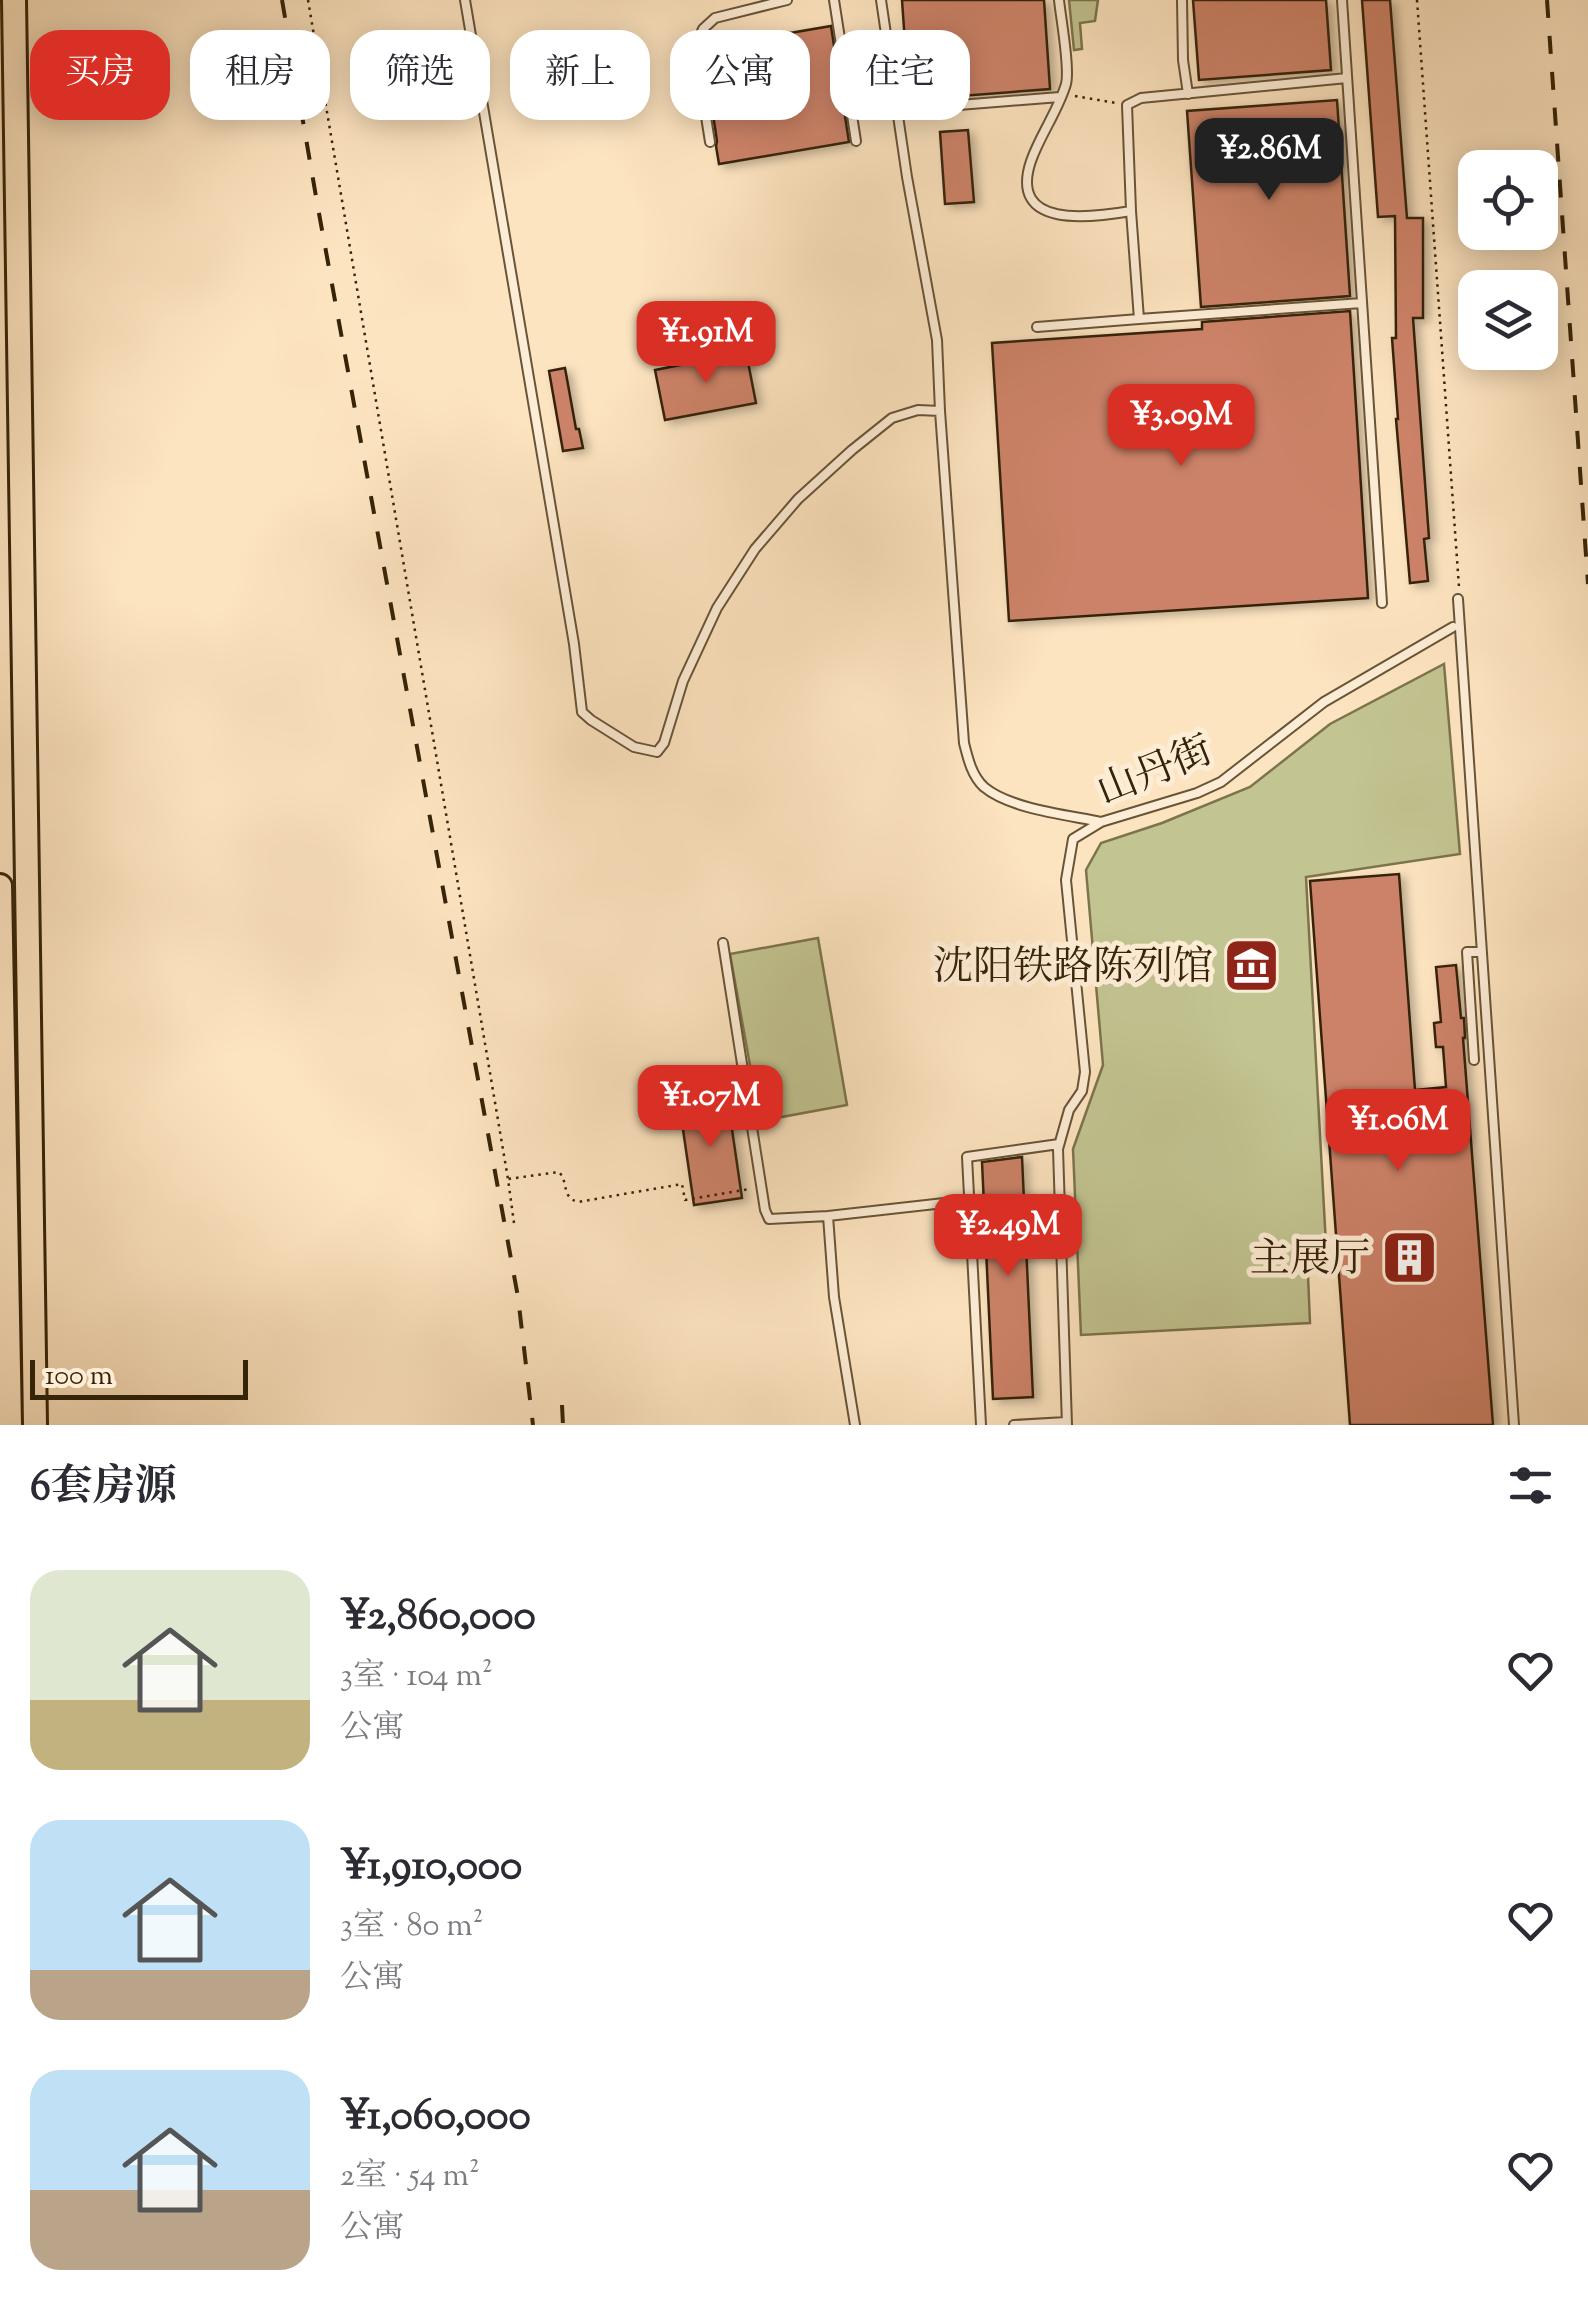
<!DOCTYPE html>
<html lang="zh">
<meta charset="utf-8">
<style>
:root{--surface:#fff;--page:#f2f2f3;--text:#2b2b33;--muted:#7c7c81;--accent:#d93025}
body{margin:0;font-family:"Sorts Mill Goudy","Noto Serif SC",serif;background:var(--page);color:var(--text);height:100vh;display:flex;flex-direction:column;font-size:38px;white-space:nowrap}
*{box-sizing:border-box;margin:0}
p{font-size:32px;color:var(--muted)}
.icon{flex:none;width:55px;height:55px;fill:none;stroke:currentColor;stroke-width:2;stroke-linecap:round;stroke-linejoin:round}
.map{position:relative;height:1425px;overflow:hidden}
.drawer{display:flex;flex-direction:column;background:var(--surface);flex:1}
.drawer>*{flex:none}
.guide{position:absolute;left:30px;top:30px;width:1000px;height:90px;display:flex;gap:20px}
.fabs{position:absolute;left:1458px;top:150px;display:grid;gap:20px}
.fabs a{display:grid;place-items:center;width:100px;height:100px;border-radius:20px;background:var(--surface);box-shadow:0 5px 25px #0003;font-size:50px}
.scale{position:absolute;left:30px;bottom:25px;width:218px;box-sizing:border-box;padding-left:10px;border:5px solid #362408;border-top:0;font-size:28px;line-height:35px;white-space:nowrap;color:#362408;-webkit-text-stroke:8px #feedd6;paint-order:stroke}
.price{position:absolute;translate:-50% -85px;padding:0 22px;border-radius:20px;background:var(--accent);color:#fff;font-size:32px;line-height:65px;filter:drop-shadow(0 2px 5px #0008)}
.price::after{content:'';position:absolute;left:50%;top:60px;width:30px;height:22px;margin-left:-15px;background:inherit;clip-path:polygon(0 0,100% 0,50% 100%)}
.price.selected{background:#222;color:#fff}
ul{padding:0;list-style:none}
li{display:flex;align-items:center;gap:30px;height:250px;padding:0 30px}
li span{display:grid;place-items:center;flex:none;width:280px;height:200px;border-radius:30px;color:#555}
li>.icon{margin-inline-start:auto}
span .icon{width:120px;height:120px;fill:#fffc;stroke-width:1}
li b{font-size:42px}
h2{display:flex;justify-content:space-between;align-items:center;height:120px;padding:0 30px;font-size:42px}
.chip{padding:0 35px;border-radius:30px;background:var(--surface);box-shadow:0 5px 25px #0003;font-size:35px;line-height:90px}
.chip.selected{background:var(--accent);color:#fff}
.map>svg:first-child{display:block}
.green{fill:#c2c491;stroke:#7c744c;stroke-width:2.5}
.building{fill:#cc8268;stroke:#362408;stroke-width:2.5;filter:url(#shadow)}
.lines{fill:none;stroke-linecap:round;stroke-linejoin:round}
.lane-casing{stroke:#685436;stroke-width:12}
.primary-casing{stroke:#362408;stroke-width:28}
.path{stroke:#362408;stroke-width:2.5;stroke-dasharray:2.5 5;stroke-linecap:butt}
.lane{stroke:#feedd6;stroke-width:8}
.primary{stroke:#fde4c0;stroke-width:22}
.rail{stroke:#362408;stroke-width:4;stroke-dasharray:18 18;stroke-linecap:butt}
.labels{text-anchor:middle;stroke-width:10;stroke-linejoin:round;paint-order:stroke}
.street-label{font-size:40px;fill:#362408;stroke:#feedd6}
.poi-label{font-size:40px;fill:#362408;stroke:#feedd6;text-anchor:end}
</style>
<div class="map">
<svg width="1588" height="1425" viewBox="0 0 1588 1425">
<defs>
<filter id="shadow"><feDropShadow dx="5.5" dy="3.5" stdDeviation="5" flood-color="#0004"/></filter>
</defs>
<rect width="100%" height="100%" fill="#fde4c0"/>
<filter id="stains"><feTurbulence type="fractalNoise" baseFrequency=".002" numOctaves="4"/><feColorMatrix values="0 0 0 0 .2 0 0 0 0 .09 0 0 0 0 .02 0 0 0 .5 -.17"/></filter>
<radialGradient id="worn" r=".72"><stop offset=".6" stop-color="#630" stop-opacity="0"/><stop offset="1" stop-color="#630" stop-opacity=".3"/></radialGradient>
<path class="green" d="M1069 0H1098L1095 21 1080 23 1082 49 1074 50Z
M1444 664 1460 854 1306 877 1326 1245 1307 1251 1310 1323 1081 1335 1073 1149 1103 1065 1086 870 1101 843 1162 823 1250 787 1330 724Z
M818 938 847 1105 760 1121 730 954Z"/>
<path class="building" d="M902 0H1044L1050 89 909 100Z
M1193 0H1326L1331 70 1199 80Z
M1362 0H1390L1407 218H1423V318H1413L1429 538 1424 539 1428 581 1410 583 1396 419H1398L1392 338H1396L1395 216 1378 217Z
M831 26 849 142 719 164 716 146 717 141 703 48Z
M1337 100 1350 296 1201 307 1187 111Z
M968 130 974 202 945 204 940 132Z
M1350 311 1368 598 1009 621 992 343 1202 329V322Z
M746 352 756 403 665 420 655 370Z
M565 368 576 429H579L583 448 563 451 549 371Z
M1399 874 1415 1090 1446 1087 1443 1047H1436L1434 1023 1441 1022 1436 967 1456 965 1461 1018H1464L1465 1038H1463L1493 1425H1350L1310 881Z
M727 1095 742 1198 694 1205 679 1102Z
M1022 1157 1033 1397 993 1399 982 1162Z"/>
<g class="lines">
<defs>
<path id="lane" d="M465 0 574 644 582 712 591 720 634 747 657 752 664 743 683 681 717 608 755 549 798 499 852 450 892 418 918 410 940 411
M834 0 856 141
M881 0 907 177 937 340 940 411 964 743C968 759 972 776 984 787 1010 809 1068 815 1101 822
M1059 0C1061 19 1070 68 1066 84 1058 111 1040 135 1031 161 1008 229 1090 218 1131 211
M1182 0 1183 60 1188 94
M1342 0 1382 603
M1347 78 1141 98 1127 105 1131 211 1139 319 1362 303
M897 110 1060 97
M710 142 695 47 703 29 715 18 787 0
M1037 327 1139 319
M1458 599 1514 1425
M723 943 765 1210 769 1219 828 1216
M1474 1060 1467 952H1482
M855 1425 834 1297 828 1216 971 1200
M981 1425 967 1157 1059 1144
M1014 1425 1066 1422
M1067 1425 1058 1149 1069 1110 1082 1091 1085 1072 1066 880 1073 839 1101 822 1197 793 1221 782 1324 702 1453 627"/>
<path id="primary" d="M14 0 35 1425
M0 886 10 1425"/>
</defs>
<use href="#lane" class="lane-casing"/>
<use href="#primary" class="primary-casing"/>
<path class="path" d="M308 0 508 1179
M1417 0 1459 587
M1075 96 1116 103
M514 1223 508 1179 559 1172C569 1183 561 1197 578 1202L682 1184 685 1200 750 1189"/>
<use href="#lane" class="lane"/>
<use href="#primary" class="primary"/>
<path class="rail" d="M282 0 318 208 518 1297 533 1425
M1547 0 1588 584
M562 1405 563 1425"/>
</g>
<defs>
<symbol id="museum-square" viewBox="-11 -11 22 22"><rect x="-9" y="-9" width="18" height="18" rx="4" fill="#8f2418" stroke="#feedd6"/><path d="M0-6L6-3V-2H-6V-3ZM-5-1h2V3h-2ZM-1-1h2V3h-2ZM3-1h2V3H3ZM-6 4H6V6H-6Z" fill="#fff"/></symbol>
<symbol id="building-square" viewBox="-11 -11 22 22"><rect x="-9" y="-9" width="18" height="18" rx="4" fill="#8f2418" stroke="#feedd6"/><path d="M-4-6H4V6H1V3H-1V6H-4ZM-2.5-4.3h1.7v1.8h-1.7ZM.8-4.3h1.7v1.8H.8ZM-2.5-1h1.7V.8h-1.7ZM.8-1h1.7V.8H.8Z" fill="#fff"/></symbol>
</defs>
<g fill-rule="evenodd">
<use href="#museum-square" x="1220" y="934" width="63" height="63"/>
<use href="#building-square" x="1378" y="1226" width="63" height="63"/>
</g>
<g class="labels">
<g class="street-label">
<text transform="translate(1154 769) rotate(-22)" y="14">山丹街</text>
</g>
<g class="poi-label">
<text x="1213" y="979">沈阳铁路陈列馆</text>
<text x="1370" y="1271">主展厅</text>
</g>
</g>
<rect width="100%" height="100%" filter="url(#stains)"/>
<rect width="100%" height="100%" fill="url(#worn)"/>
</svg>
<div class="fabs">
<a><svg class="icon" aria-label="locate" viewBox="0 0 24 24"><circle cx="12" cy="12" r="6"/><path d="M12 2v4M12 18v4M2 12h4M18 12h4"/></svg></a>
<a><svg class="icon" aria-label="layers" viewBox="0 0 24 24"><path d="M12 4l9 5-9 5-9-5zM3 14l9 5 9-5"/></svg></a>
</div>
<div class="scale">100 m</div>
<b class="price selected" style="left:1269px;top:203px">¥2.86M</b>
<b class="price" style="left:706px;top:386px">¥1.91M</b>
<b class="price" style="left:1181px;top:469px">¥3.09M</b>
<b class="price" style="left:710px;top:1150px">¥1.07M</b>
<b class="price" style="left:1398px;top:1174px">¥1.06M</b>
<b class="price" style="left:1008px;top:1279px">¥2.49M</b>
<div class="guide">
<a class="chip selected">买房</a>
<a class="chip">租房</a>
<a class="chip">筛选</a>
<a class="chip">新上</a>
<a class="chip">公寓</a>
<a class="chip">住宅</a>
</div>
</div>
<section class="drawer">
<h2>6套房源<svg class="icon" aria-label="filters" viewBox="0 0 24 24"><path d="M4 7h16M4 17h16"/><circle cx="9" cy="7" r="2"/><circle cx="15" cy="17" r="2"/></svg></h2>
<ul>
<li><span style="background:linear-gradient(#dfe7d0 65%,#c2b280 0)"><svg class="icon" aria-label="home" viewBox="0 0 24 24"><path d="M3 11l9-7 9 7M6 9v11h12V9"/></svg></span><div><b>¥2,860,000</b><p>3室 · 104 m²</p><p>公寓</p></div><svg class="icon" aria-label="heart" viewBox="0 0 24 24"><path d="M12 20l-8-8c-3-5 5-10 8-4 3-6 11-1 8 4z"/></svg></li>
<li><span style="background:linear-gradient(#bfe0f5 75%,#b9a48a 0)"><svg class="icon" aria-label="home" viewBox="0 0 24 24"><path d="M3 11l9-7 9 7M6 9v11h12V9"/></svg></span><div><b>¥1,910,000</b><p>3室 · 80 m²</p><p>公寓</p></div><svg class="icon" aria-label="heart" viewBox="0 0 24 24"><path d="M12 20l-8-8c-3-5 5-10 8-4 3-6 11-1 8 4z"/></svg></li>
<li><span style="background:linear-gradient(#bfe0f5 60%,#b9a48a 0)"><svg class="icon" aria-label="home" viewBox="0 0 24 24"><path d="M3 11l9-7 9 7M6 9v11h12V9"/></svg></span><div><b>¥1,060,000</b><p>2室 · 54 m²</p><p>公寓</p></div><svg class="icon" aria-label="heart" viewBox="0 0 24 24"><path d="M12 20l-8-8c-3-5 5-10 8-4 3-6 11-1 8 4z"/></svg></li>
</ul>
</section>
